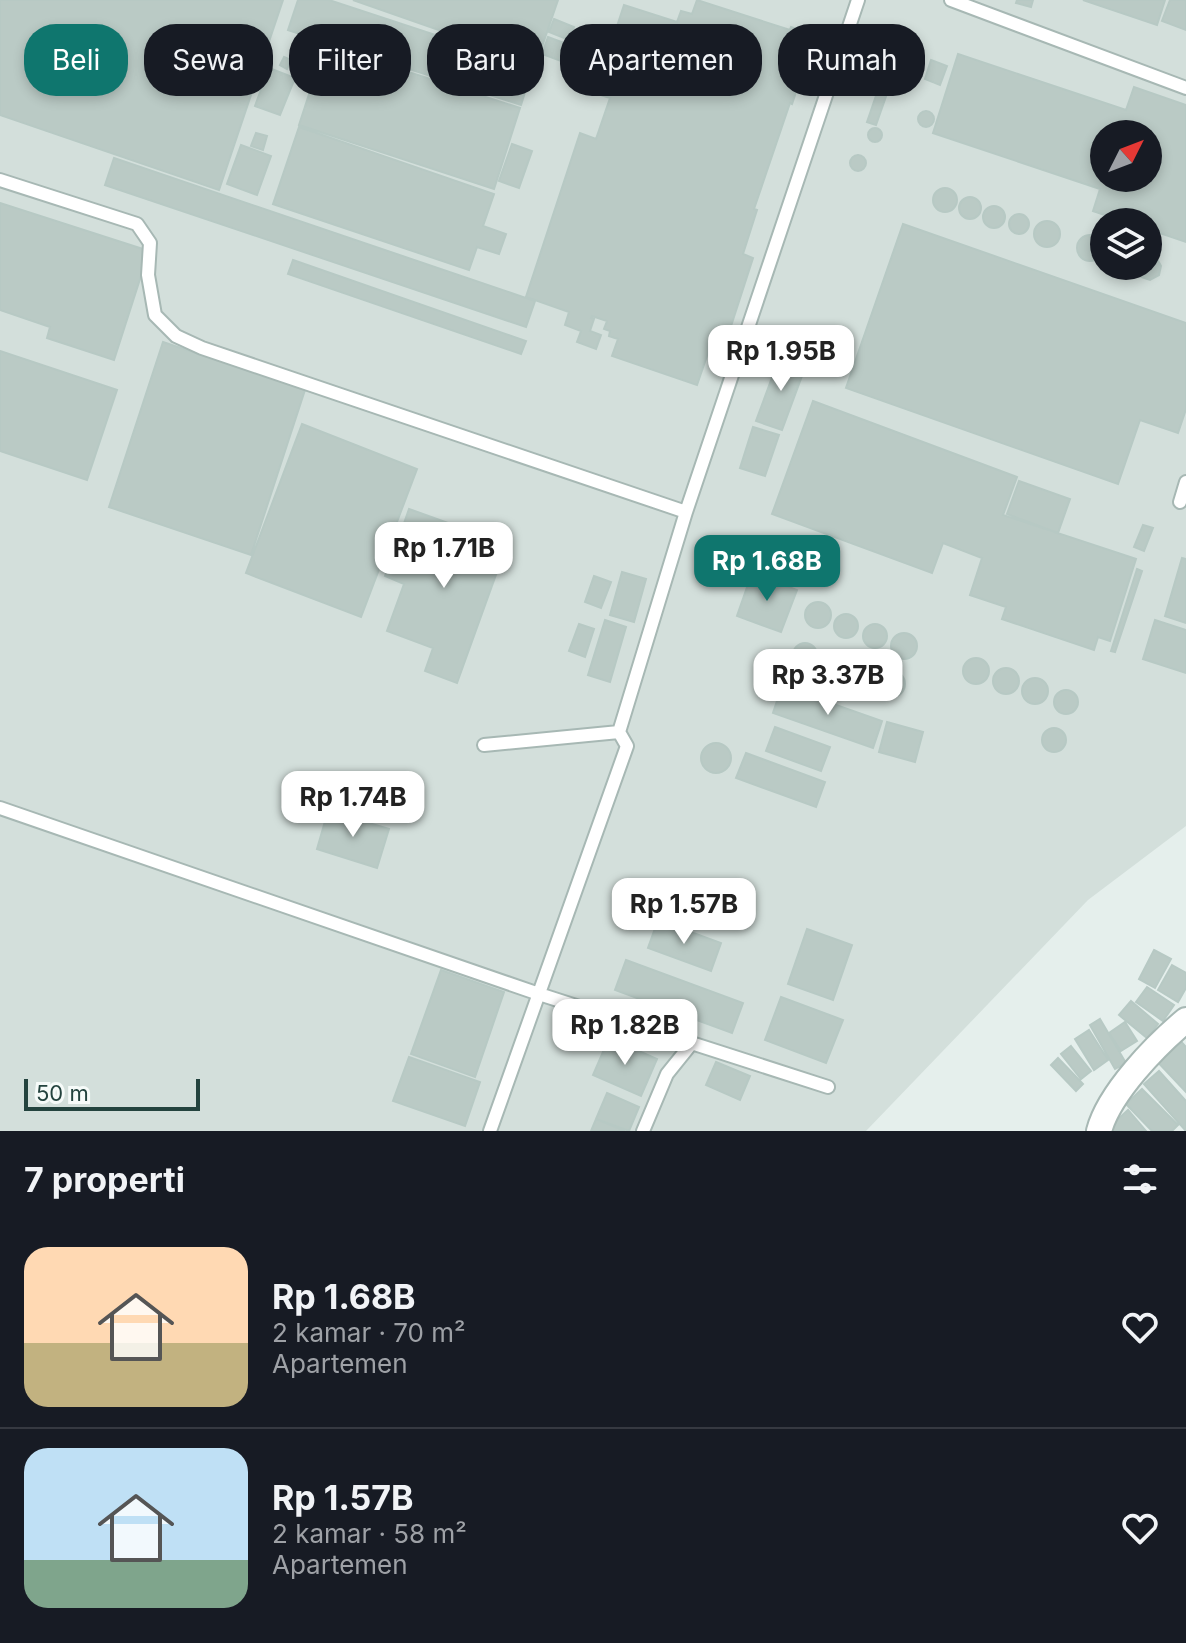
<!DOCTYPE html>
<html lang="id">
<meta charset="utf-8">
<style>
:root{--surface:#171b24;--page:#242831;--text:#f1f3f6;--muted:#9ea1a6;--line:#363941;--accent:#0f766e}
body{margin:0;font-family:Inter,sans-serif;background:var(--page);color:var(--text);height:100vh;display:flex;flex-direction:column;font-size:30px;white-space:nowrap}
*{box-sizing:border-box;margin:0}
p{font-size:26px;color:var(--muted)}
.icon{flex:none;width:44px;height:44px;fill:none;stroke:currentColor;stroke-width:2;stroke-linecap:round;stroke-linejoin:round}
.map{position:relative;height:1131px;overflow:hidden}
.side{display:flex;flex-direction:column;background:var(--surface);flex:1}
.side>*{flex:none}
.banner{position:absolute;left:24px;top:24px;width:1138px;height:72px;display:flex;gap:16px}
.needle{width:52px;rotate:48deg}
.fabs{position:absolute;left:1090px;top:120px;display:grid;gap:16px}
.fabs a{display:grid;place-items:center;width:72px;height:72px;border-radius:50%;background:var(--surface);box-shadow:0 4px 12px #0003;font-size:40px}
.scale{position:absolute;left:24px;bottom:20px;width:176px;box-sizing:border-box;padding-left:8px;border:4px solid #23433e;border-top:0;font-size:22px;line-height:28px;white-space:nowrap;color:#23433e;-webkit-text-stroke:6px #f6fbf9;paint-order:stroke}
.price{position:absolute;translate:-50% -68px;padding:0 18px;border-radius:16px;background:#fff;color:#222;font-size:26px;line-height:52px;filter:drop-shadow(0 2px 4px #0008)}
.price::after{content:'';position:absolute;left:50%;top:48px;width:24px;height:18px;margin-left:-12px;background:inherit;clip-path:polygon(0 0,100% 0,50% 100%)}
.price.selected{background:var(--accent);color:#fff}
ul{padding:0;list-style:none}
li{display:flex;align-items:center;gap:24px;height:200px;padding:0 24px}
li+li{border-top:2px solid var(--line)}
li span{display:grid;place-items:center;flex:none;width:224px;height:160px;border-radius:24px;color:#555}
li>.icon{margin-inline-start:auto}
span .icon{width:96px;height:96px;fill:#fffc;stroke-width:1}
li b{font-size:34px}
h2{display:flex;justify-content:space-between;align-items:center;height:96px;padding:0 24px;font-size:34px}
.pill{padding:0 28px;border-radius:32px;background:var(--surface);box-shadow:0 4px 12px #0003;font-size:28px;line-height:72px}
.pill.selected{background:var(--accent);color:#fff}
.map>svg:first-child{display:block}
.built{fill:#d3dfdb;fill-rule:evenodd}
.building{fill:#bacac5;stroke:#b7c9c4;stroke-width:2;fill-rule:evenodd}
.lines{fill:none;stroke-linecap:round;stroke-linejoin:round}
.lane-casing{stroke:#a7b8b4;stroke-width:16}
.street-casing{stroke:#a7b8b4;stroke-width:28}
.lane{stroke:#fff;stroke-width:12}
.street{stroke:#fff;stroke-width:24}
</style>
<div class="map">
<svg width="1186" height="1131" viewBox="0 0 1186 1131">
<rect width="100%" height="100%" fill="#e5efec"/>
<path class="built" d="M0 0H1186V826L1088 900 866 1131H0ZM1104 134H1148V178H1104ZM1104 222H1148V266H1104Z"/>
<path class="building" d="M0 0H283L219 190 0 115Z
M298 0H329L533 67 521 105 288 30Z
M353 0H558L536 64Z
M697 0 790 30 791 27 815 35 792 104 790 103 754 209 757 210 743 254 753 258 721 357 708 353 697 385 612 356 618 339 609 336 610 331 604 329 607 321 592 316 591 318 594 319 590 331 601 335 596 349 577 342 581 331 565 325 569 312 526 297 580 133 596 139 610 98 595 93 624 5 677 22 681 11 692 14Z
M1017 0H1033L1031 7 1016 3Z
M1083 0H1165L1157 25Z
M1170 0H1186V30L1162 21Z
M554 19 574 27 569 40 549 32Z
M548 37 567 44 561 61 542 54Z
M888 41 913 50 903 76 878 66Z
M325 45 520 108 494 189 299 125Z
M958 54 1126 110 1134 87 1186 105V242L1148 229V222H1126L1093 211 1100 189 933 133ZM1104 134H1148V178H1104Z
M284 57 291 60 287 69 280 65Z
M931 60 947 66 940 85 925 79Z
M269 68 295 78 280 115 255 106Z
M881 81 890 85 876 125 867 122Z
M918 119a8 8 0 1 1 16 0a8 8 0 1 1-16 0Z
M299 127 494 194 483 226 506 234 499 254 477 247 469 270 273 204Z
M868 135a7 7 0 1 1 14 0a7 7 0 1 1-14 0Z
M256 133 267 136 263 150 251 146Z
M512 144 532 151 519 188 499 181Z
M241 145 271 156 257 195 227 184Z
M850 163a8 8 0 1 1 16 0a8 8 0 1 1-16 0Z
M114 158 535 301 526 327 105 185Z
M933 200a12 12 0 1 1 24 0a12 12 0 1 1-24 0Z
M959 208a11 11 0 1 1 22 0a11 11 0 1 1-22 0Z
M0 203 149 251 114 360 47 338 50 327 0 310Z
M983 217a11 11 0 1 1 22 0a11 11 0 1 1-22 0Z
M1009 224a10 10 0 1 1 20 0a10 10 0 1 1-20 0Z
M1034 234a13 13 0 1 1 26 0a13 13 0 1 1-26 0Z
M903 224 1186 323V409L1178 433 1140 420 1118 484 846 388Z
M1077 248a13 13 0 1 1 26 0a13 13 0 1 1-26 0Z
M1148 255 1156 257 1161 266 1159 275 1150 280 1141 277 1136 269V266H1148Z
M293 260 526 341 521 354 288 274Z
M163 342 305 390 251 555 109 507Z
M0 351 117 390 87 480 0 451Z
M780 356 806 365 782 430 756 421Z
M813 401 1017 477 1003 515 1136 559 1110 641 1098 637 1094 650 1002 619 1006 607 970 595 982 558 943 543 932 573 772 514Z
M302 424 417 469 361 617 246 573Z
M753 427 779 435 765 476 740 468Z
M1019 481 1070 499 1058 533 1007 514Z
M409 509 507 544 457 683 425 671 433 648 387 631 404 584 385 576 393 555 412 562 420 539 401 532Z
M1143 525 1153 528 1144 551 1134 547Z
M1182 558 1186 559V623L1165 616Z
M1137 569 1142 571 1115 652 1111 651Z
M622 572 646 579 634 622 610 615Z
M752 573 797 590 781 632 737 616Z
M594 576 611 582 601 608 585 602Z
M805 615a13 13 0 1 1 26 0a13 13 0 1 1-26 0Z
M834 626a12 12 0 1 1 24 0a12 12 0 1 1-24 0Z
M605 620 626 627 610 682 588 675Z
M1155 620 1186 630V673L1143 659Z
M863 636a12 12 0 1 1 24 0a12 12 0 1 1-24 0Z
M579 624 594 629 585 657 569 651Z
M891 646a13 13 0 1 1 26 0a13 13 0 1 1-26 0Z
M793 655a12 12 0 1 1 24 0a12 12 0 1 1-24 0Z
M822 666a12 12 0 1 1 24 0a12 12 0 1 1-24 0Z
M963 671a13 13 0 1 1 26 0a13 13 0 1 1-26 0Z
M850 673a12 12 0 1 1 24 0a12 12 0 1 1-24 0Z
M993 681a13 13 0 1 1 26 0a13 13 0 1 1-26 0Z
M879 684a13 13 0 1 1 26 0a13 13 0 1 1-26 0Z
M1022 691a13 13 0 1 1 26 0a13 13 0 1 1-26 0Z
M782 686 882 721 873 748 773 713Z
M1054 702a12 12 0 1 1 24 0a12 12 0 1 1-24 0Z
M887 722 923 732 915 762 879 752Z
M775 727 830 747 821 771 766 751Z
M1042 740a12 12 0 1 1 24 0a12 12 0 1 1-24 0Z
M701 758a15 15 0 1 1 30 0a15 15 0 1 1-30 0Z
M746 753 825 782 816 807 736 778Z
M328 811 389 829 377 868 317 849Z
M658 920 721 943 711 971 648 948Z
M807 929 852 945 833 1000 788 984Z
M1154 950 1171 959 1155 988 1139 979Z
M626 960 743 1003 732 1033 615 990Z
M1172 965 1186 973V988L1178 1002 1158 990Z
M441 970 504 992 475 1077 411 1054Z
M1147 987 1174 1005 1163 1021 1136 1002Z
M781 997 843 1020 826 1063 765 1040Z
M1131 1001 1158 1024 1147 1038 1119 1015Z
M1100 1019 1126 1063 1115 1069 1090 1025Z
M1125 1022 1137 1041 1121 1051 1109 1033Z
M1089 1030 1108 1060 1094 1070 1075 1039Z
M1176 1036 1186 1047V1092L1153 1057Z
M609 1038 657 1059 641 1096 593 1075Z
M1071 1046 1091 1071 1081 1079 1061 1054Z
M409 1057 480 1082 465 1126 393 1101Z
M1058 1058 1083 1084 1076 1091 1051 1065Z
M716 1062 750 1076 740 1100 706 1085Z
M1159 1071 1186 1101V1131L1144 1084Z
M1142 1089 1178 1125 1172 1131H1152L1126 1104Z
M607 1093 639 1107 629 1131 596 1119Z
M1128 1110 1146 1131H1105Z
M596 1119 625 1131H591Z"/>
<g class="lines">
<defs>
<path id="lane" d="M951 0 1186 88
M0 180 137 224 150 243 148 275 155 315 176 336 202 348 686 512
M1180 502 1186 482
M619 732 686 512 858 0
M484 745 619 732 627 746 490 1131
M0 808 539 994 828 1087
M643 1131 667 1074 692 1043"/>
<path id="street" d="M1099 1131C1109 1093 1156 1045 1186 1020"/>
</defs>
<use href="#lane" class="lane-casing"/>
<use href="#street" class="street-casing"/>
<use href="#lane" class="lane"/>
<use href="#street" class="street"/>
</g>
</svg>
<div class="fabs">
<a><svg class="needle" viewBox="-14 -14 28 28"><path d="M0-13l5 13h-10z" fill="#e53935"/><path d="M0 13l5-13h-10z" fill="#9ea1a6"/></svg></a>
<a><svg class="icon" aria-label="layers" viewBox="0 0 24 24"><path d="M12 4l9 5-9 5-9-5zM3 14l9 5 9-5"/></svg></a>
</div>
<div class="scale">50 m</div>
<b class="price" style="left:781px;top:393px">Rp 1.95B</b>
<b class="price" style="left:444px;top:590px">Rp 1.71B</b>
<b class="price selected" style="left:767px;top:603px">Rp 1.68B</b>
<b class="price" style="left:828px;top:717px">Rp 3.37B</b>
<b class="price" style="left:353px;top:839px">Rp 1.74B</b>
<b class="price" style="left:684px;top:946px">Rp 1.57B</b>
<b class="price" style="left:625px;top:1067px">Rp 1.82B</b>
<div class="banner">
<a class="pill selected">Beli</a>
<a class="pill">Sewa</a>
<a class="pill">Filter</a>
<a class="pill">Baru</a>
<a class="pill">Apartemen</a>
<a class="pill">Rumah</a>
</div>
</div>
<section class="side">
<h2>7 properti<svg class="icon" aria-label="filters" viewBox="0 0 24 24"><path d="M4 7h16M4 17h16"/><circle cx="9" cy="7" r="2"/><circle cx="15" cy="17" r="2"/></svg></h2>
<ul>
<li><span style="background:linear-gradient(#ffd9b3 60%,#c2b280 0)"><svg class="icon" aria-label="home" viewBox="0 0 24 24"><path d="M3 11l9-7 9 7M6 9v11h12V9"/></svg></span><div><b>Rp 1.68B</b><p>2 kamar · 70 m²</p><p>Apartemen</p></div><svg class="icon" aria-label="heart" viewBox="0 0 24 24"><path d="M12 20l-8-8c-3-5 5-10 8-4 3-6 11-1 8 4z"/></svg></li>
<li><span style="background:linear-gradient(#bfe0f5 70%,#7fa58c 0)"><svg class="icon" aria-label="home" viewBox="0 0 24 24"><path d="M3 11l9-7 9 7M6 9v11h12V9"/></svg></span><div><b>Rp 1.57B</b><p>2 kamar · 58 m²</p><p>Apartemen</p></div><svg class="icon" aria-label="heart" viewBox="0 0 24 24"><path d="M12 20l-8-8c-3-5 5-10 8-4 3-6 11-1 8 4z"/></svg></li>
</ul>
</section>
